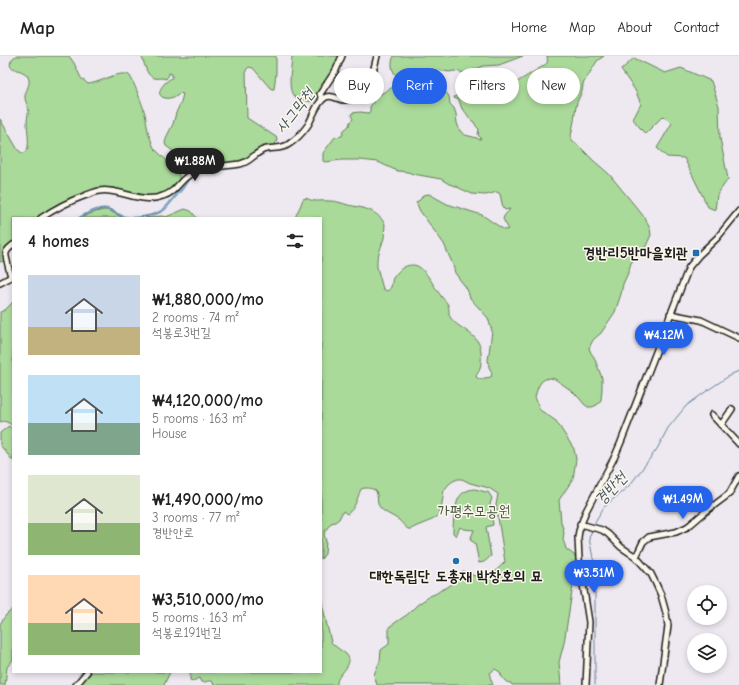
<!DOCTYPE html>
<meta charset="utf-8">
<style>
:root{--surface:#fff;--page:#f6f6f6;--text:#222;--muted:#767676;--line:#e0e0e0;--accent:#2563eb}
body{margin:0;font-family:"Comic Neue","Poor Story",sans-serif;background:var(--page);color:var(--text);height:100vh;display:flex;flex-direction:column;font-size:15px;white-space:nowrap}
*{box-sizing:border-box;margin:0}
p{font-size:13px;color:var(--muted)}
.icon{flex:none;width:22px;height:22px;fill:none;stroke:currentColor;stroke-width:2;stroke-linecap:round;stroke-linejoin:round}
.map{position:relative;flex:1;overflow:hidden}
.sheet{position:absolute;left:12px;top:161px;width:310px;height:456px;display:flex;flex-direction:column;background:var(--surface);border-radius:0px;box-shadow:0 2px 6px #0003}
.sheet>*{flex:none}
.top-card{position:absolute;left:334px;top:12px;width:345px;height:36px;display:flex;gap:8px}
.buttons{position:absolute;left:687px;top:529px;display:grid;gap:8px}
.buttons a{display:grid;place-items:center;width:40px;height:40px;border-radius:50%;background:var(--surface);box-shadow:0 2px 6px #0003;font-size:20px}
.price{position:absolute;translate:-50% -34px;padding:0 9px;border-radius:14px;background:var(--accent);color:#fff;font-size:13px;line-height:26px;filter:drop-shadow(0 1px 2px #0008)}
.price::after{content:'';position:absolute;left:50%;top:24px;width:12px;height:9px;margin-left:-6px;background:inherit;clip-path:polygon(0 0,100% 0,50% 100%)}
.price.active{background:#222;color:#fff}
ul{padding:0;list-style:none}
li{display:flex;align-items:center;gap:12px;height:100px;padding:0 16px}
li span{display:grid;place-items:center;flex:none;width:112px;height:80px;border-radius:0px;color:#555}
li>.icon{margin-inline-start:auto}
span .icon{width:48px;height:48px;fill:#fffc;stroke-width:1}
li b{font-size:17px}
h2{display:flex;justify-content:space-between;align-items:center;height:48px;padding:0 16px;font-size:17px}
.chip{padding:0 14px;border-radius:18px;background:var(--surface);box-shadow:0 2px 6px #0003;font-size:14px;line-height:36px}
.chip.active{background:var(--accent);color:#fff}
header{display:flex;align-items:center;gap:24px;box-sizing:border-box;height:56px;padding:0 20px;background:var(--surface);border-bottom:1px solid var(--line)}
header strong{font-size:19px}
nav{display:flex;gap:22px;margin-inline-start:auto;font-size:14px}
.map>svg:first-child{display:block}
.green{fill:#aada9a;stroke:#637b5b}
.water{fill:#91c4ee;stroke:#62819a}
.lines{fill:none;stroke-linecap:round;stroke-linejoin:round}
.stream{stroke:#62819a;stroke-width:1}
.minor-casing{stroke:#1c1c1c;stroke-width:8}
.minor{stroke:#fbf7ec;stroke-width:5}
.poi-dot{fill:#1f6fb2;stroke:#fbf7ec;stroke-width:1.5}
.labels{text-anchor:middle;stroke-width:3;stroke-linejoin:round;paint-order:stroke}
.poi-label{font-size:15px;font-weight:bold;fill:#1c1c1c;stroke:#fbf7ec;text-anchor:end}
.park-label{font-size:15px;fill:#475542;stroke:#fbf7ec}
.water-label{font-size:16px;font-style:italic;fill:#455766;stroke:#fbf7ec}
</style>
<header>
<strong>Map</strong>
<nav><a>Home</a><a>Map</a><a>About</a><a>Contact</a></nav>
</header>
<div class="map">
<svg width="739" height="629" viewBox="0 0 739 629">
<rect width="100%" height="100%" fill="#eee9f0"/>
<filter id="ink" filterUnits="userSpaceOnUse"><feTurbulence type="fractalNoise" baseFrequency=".025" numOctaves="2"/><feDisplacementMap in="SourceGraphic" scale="8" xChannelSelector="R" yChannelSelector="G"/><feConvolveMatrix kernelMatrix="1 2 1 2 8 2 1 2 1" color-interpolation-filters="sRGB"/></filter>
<g filter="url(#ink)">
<path class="green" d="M15 0H69L74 7 81 22 88 28C100 27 119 14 129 19 132 21 144 52 145 58 147 66 147 76 151 84 152 89 155 94 159 97 167 107 187 114 176 130 173 135 169 136 164 137 160 139 156 141 152 141 148 142 136 140 132 138 121 135 114 130 103 132 90 134 71 142 60 147 54 150 42 161 37 162 30 163 21 162 13 162V186L6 194 4 205 0 206V63L18 94 22 97C24 97 25 97 27 94 30 88 27 73 27 66 27 61 29 56 28 51 27 48 25 45 25 42 24 35 32 29 28 21 24 11 0 16 15 0Z
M141 0H276V17L274 33H272L270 32 253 12 249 11 246 14 247 62 276 81 277 82C276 94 268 88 261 92 255 95 251 101 246 104 242 106 223 107 218 106 213 106 210 104 205 105 197 107 193 117 184 118L178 102 173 95 166 90 165 87 167 80 173 68 176 57 181 46 183 38 180 37 177 40C173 41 169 43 165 42 152 39 166 24 172 22V18L169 17V19L168 20 166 23C162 21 158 23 154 22 145 19 145 6 141 0Z
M292 0H341C335 14 322 37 311 46 307 45 305 44 301 43 299 42 297 42 295 41 286 35 292 10 292 0Z
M394 0H523L499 9 483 10 466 17 454 15 449 16 440 14 422 18 413 17 396 19C391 14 391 6 394 0Z
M547 0H604L597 5 583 28 582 35 577 46 575 56 574 65 571 80 572 84 581 92 594 105 609 118 645 162 650 173 651 179 645 192 641 197 634 203 631 207 628 217 623 228 621 238 615 256 601 277 593 284 589 292 591 297 594 301 602 322V333L601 344 597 349 592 351H588L584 348 580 343 572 335 555 323 550 322 545 323 541 326 538 331 535 341C537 345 538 350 540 354L556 365 574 393 576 403 573 423 559 444 561 466 564 476 563 484 565 489 566 493 574 499 577 504 564 587 559 606 561 629H512L511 627C505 627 502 622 500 616L495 613 490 617C489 621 492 625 493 629H377L374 619 375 616 380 605 381 594 388 589 389 587V571L408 558 417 549 430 540 437 537 441 534 446 532 452 528 453 524 463 515 466 516 468 518 487 523 505 506 496 449 498 438 489 432 470 427 462 423H458L453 425 449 428 444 434 441 454 438 459 432 464 417 470 411 473H408C404 470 402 467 399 464 392 459 381 456 378 448 377 444 378 440 376 435 372 432 366 431 361 433 357 442 356 452 347 458L343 455 339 463 335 466 331 467 325 475 324 479 326 485 325 498 321 503V162H295C297 156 301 150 303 143L306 142C316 147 319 144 330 145 336 145 342 147 348 149 363 152 376 153 385 168L384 182 377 203V211L383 233 387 235C393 232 391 227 393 222 394 220 396 219 397 217 401 212 406 209 413 209 424 209 434 231 441 240 443 243 447 246 448 249 450 254 448 257 450 261 457 272 474 276 479 288 482 294 482 309 479 315 478 317 476 319 476 321L479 323 491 321 492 317 489 311 488 304 492 275 488 262 470 242 467 233 455 217 453 209 444 188 420 155 416 146 420 144 423 139 429 138 447 148 482 159 503 173 507 174 508 172 503 163C504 158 508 157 510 153H509L505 154 503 152 500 138 497 136 486 139 472 138 455 130 449 128 441 123 413 118 408 116 398 115 393 113 378 106 360 104H342L325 106 323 105V97L335 81 342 80 344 74 349 70 350 66 353 63 351 59 352 57 360 56 369 57 370 55V51L373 46V43L375 41 393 31 402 28H422L425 30 430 32 437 29H439L449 40 450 48 454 52 456 58 457 67 460 75 465 79 477 82 480 84 481 82 478 79 479 73 476 70 474 66C468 63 468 57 462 53L459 44 454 42V41L461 38 462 37 457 33V26L477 25 503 21 517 26C520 24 546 9 547 7 548 4 547 2 547 0Z
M634 2 665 17 681 12 711 25 719 50 720 82 728 123 717 139 715 154 708 151 684 102 667 101 657 92 672 67 663 60 645 78 633 63 641 48 635 34 621 14Z
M185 153 191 155 197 162H145L161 160 166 161Z
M103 154H108L123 162H81L92 157Z
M13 246V370C9 367 5 364 0 366V256L5 254Z
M9 370 13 374V405L0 389V377Z
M473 433C479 433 482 436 488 436L492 442 490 448 493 469 486 471 491 500 484 506 479 507 475 487 470 484 474 474 464 473 460 471 456 480 453 477V474L454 453 456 452C457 441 462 435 473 433Z
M321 534 322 538 321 541 323 552 331 586C335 591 341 594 346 598 355 607 341 616 338 623 337 625 337 627 337 629H214L212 625C208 624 205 627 201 626L199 622 193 625 190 624V619L191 617V616H321Z
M13 553V604L7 611 5 629H0V568L6 559Z
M92 616H170L164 629H79Z"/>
<path class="water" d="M194 116 182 134 165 154 157 158 140 162H127L120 160 111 155 102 153 78 162C84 158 97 152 104 152 111 152 117 158 124 160 133 163 155 160 163 153 167 150 170 145 173 142 179 133 186 125 192 117Z"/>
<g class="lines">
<path class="stream" d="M594 469 596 464 604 451 630 429 657 393 668 372 686 350 708 334 732 318 739 315
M592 474 589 482 594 507 595 541V629"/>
<defs>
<path id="minor" d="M322 44 320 38 336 14 342 0
M41 162C56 152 67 146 84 140 93 137 100 133 110 135 128 137 144 147 163 140 173 137 177 130 184 123 189 119 195 114 201 111 206 108 213 110 219 110 226 110 233 109 240 108 250 106 254 98 263 94 272 91 281 94 289 88 297 83 303 76 308 69 313 61 317 45 326 41 333 38 339 45 346 44 355 44 364 39 372 36L373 16 377 0
M0 227 11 221C10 216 5 200 6 197 7 193 11 191 13 189
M670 258 701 264 739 282
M712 359 739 388
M721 369 732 353
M580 468 602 474 608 478 621 491 636 501 651 518 656 528 661 539 666 557 668 570 660 629
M636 501 643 486 649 481 676 476 687 471 691 468 705 456 729 438 739 420
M76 629 87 616
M586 629 589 566 579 503 578 481 579 475 585 457 615 400 621 386 689 211 699 199 717 182 739 155"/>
</defs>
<use href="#minor" class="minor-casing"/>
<use href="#minor" class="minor"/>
</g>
</g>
<g class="poi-dot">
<rect x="692" y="193" width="8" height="8" rx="2"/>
<circle cx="456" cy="505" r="4"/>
</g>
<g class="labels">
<g class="poi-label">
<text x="688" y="202">경반리5반마을회관</text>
<text x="456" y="525" text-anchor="middle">대한독립단 도총재 박창호의 묘</text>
</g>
<g class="park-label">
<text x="474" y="460">가평추모공원</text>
</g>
<g class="water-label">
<text transform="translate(294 54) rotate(-52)" y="6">사그막천</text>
<text transform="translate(610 432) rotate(-47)" y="6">경반천</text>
</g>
</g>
</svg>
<div class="buttons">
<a><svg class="icon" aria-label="locate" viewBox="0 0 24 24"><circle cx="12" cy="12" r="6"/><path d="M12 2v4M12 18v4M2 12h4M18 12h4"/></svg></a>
<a><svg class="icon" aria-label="layers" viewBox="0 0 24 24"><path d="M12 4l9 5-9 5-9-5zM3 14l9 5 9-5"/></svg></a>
</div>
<b class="price active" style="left:195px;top:126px">₩1.88M</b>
<b class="price" style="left:664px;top:300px">₩4.12M</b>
<b class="price" style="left:683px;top:464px">₩1.49M</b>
<b class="price" style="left:594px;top:538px">₩3.51M</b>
<div class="top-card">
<a class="chip">Buy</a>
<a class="chip active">Rent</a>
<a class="chip">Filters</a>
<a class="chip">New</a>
</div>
<section class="sheet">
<h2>4 homes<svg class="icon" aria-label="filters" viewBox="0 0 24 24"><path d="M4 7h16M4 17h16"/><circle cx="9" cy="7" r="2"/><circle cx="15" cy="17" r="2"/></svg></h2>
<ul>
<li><span style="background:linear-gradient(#c9d6e8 65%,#c2b280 0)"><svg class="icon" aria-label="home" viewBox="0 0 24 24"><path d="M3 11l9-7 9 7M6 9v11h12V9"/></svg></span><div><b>₩1,880,000/mo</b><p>2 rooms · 74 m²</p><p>석봉로3번길</p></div></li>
<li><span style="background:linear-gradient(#bfe0f5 60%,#7fa58c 0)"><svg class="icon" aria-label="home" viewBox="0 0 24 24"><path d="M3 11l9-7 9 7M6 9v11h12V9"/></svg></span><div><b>₩4,120,000/mo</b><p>5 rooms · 163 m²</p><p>House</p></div></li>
<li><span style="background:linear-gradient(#dfe7d0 60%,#8fb573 0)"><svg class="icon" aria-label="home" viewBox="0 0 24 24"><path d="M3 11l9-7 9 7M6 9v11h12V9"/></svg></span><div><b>₩1,490,000/mo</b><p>3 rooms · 77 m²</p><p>경반안로</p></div></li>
<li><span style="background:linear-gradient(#ffd9b3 60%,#8fb573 0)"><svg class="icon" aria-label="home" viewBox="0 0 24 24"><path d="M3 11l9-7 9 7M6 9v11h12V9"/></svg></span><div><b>₩3,510,000/mo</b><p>5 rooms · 163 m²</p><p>석봉로191번길</p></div></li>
</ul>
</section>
</div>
